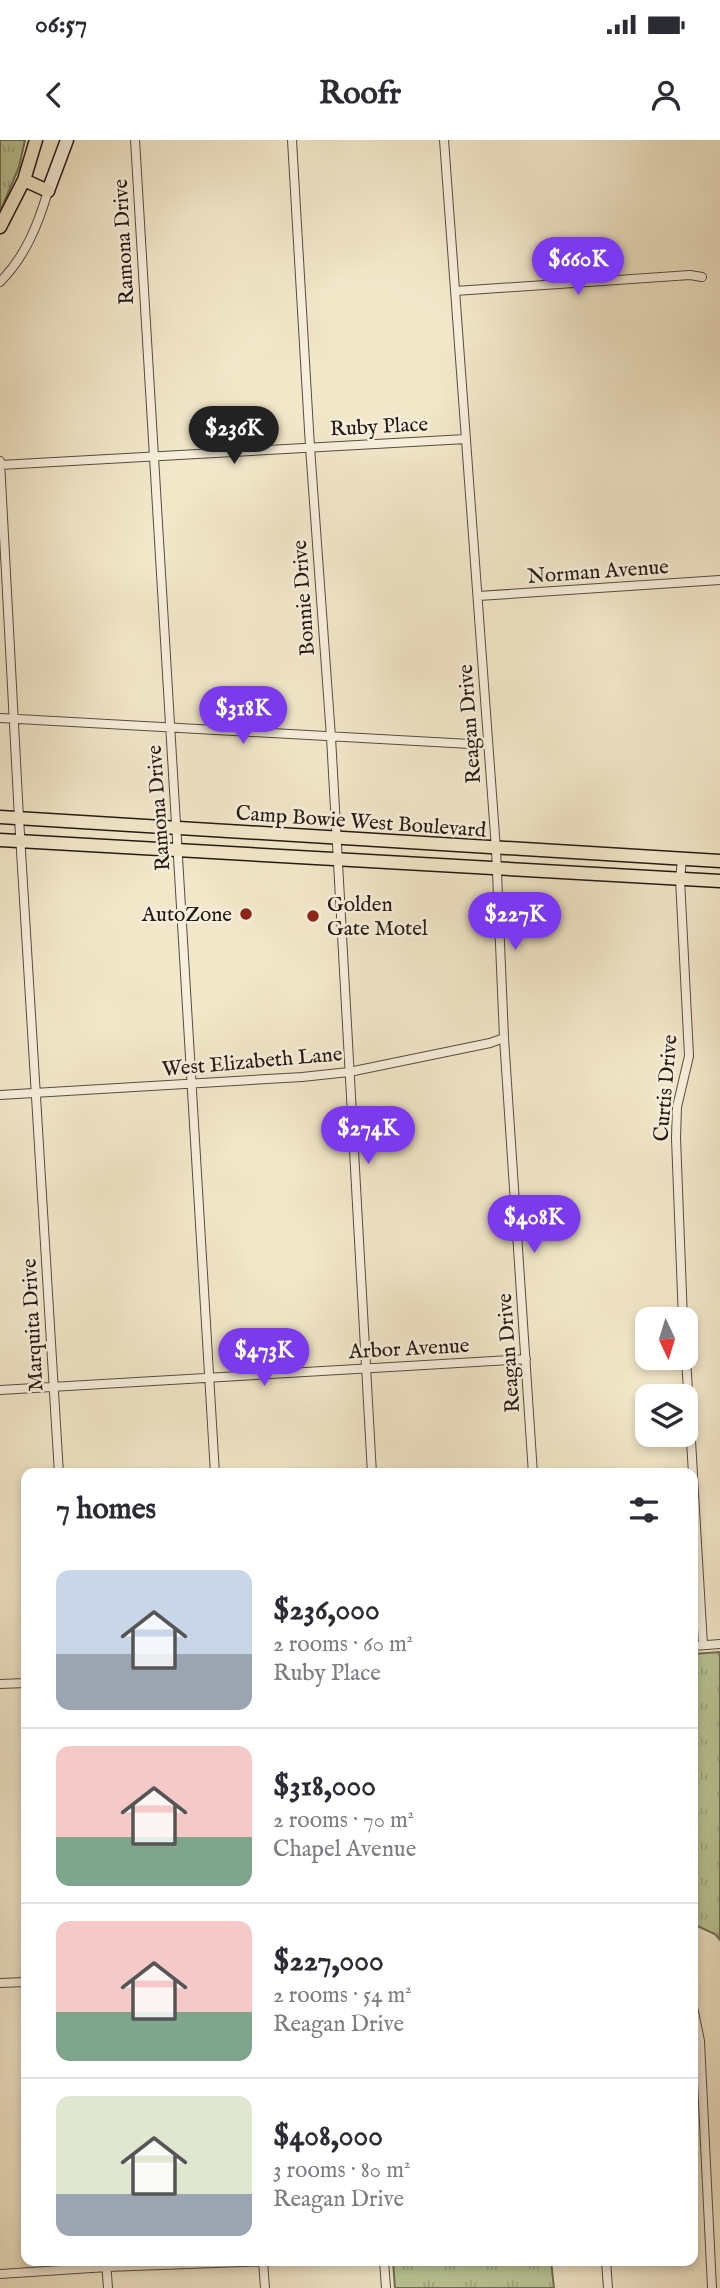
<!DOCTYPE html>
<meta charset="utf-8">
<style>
:root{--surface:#fff;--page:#f2f2f3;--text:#2b2b33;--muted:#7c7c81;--line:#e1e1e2;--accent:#7c3aed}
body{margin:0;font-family:"IM FELL English",serif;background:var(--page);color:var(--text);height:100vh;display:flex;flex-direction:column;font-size:26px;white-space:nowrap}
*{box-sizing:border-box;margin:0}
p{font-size:23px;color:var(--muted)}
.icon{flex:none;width:38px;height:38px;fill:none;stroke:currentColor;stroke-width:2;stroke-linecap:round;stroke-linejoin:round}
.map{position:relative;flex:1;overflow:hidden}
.sheet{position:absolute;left:21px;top:1328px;width:677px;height:798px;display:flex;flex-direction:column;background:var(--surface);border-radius:14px;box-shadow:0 4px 10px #0003}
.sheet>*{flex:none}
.needle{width:46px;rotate:176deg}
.fabs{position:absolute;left:635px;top:1167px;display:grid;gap:14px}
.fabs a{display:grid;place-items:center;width:63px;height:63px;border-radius:14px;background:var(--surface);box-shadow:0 4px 10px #0003;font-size:35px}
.price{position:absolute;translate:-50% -60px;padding:0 16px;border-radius:24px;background:var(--accent);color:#fff;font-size:23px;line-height:46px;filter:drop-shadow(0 2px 4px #0008)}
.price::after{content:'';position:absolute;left:50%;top:42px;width:21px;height:16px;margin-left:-10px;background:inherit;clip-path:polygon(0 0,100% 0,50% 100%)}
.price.active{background:#222;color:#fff}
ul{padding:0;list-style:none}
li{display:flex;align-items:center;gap:21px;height:175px;padding:0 35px}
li+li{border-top:2px solid var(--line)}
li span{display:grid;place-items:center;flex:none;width:196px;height:140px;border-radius:14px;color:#555}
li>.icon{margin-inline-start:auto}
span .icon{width:84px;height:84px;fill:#fffc;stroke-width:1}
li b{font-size:30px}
h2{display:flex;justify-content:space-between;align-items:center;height:84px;padding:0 35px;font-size:30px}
.status{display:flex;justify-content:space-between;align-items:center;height:49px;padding:0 35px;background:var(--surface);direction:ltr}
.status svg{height:19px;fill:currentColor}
header{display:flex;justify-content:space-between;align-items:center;height:91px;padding:0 35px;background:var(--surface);font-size:32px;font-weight:800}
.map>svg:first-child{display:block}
.grass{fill:url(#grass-tufts);stroke:#706f54;stroke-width:2}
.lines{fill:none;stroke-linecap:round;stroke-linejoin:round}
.street-casing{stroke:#584c40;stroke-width:10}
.secondary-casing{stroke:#251913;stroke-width:15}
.primary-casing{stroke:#251913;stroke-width:15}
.street{stroke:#f7efdc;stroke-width:8}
.secondary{stroke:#f7efdc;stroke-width:12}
.primary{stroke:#f2e7c9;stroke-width:12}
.poi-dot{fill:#8f2418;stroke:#f7efdc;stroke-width:2.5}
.labels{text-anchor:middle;stroke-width:5;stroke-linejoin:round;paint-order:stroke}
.street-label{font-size:21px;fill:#251913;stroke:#f7efdc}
.poi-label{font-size:21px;fill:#251913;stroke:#f7efdc;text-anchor:start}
</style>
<div class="status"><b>06:57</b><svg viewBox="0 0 49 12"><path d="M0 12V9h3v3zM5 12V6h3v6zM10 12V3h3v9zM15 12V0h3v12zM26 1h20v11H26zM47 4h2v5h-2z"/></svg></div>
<header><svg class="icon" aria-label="back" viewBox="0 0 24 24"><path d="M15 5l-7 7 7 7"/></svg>Roofr<svg class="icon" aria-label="person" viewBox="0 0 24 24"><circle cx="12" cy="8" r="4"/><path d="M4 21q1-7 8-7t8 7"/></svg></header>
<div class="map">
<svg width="720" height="2148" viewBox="0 0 720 2148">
<defs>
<pattern id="grass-tufts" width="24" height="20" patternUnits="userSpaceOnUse" patternTransform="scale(1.75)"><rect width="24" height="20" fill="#bac596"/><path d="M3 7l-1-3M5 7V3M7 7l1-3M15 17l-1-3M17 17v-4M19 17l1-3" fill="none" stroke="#a0a980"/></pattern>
</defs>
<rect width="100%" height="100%" fill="#f2e7c9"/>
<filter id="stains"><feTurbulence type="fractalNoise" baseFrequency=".00286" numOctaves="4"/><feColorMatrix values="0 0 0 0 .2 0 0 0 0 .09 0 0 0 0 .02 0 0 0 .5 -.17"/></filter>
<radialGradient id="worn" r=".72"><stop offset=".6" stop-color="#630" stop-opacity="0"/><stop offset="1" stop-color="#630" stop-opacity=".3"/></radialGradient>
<path class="grass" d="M0 0H25L19 27 0 72Z
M720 1512V1800L715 1794 693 1784V1514Z
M393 2121H551L554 2148H395Z"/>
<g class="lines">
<defs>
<path id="street" d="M135 0 215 1334
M292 0 310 307 331 597 372 1334
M444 0 496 709 504 898 533 1334
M0 142C25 117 38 85 48 51
M455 151 690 135 702 137
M0 321 19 678 59 1334
M0 325 466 299
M478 456 720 440
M0 578 488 605
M682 720 680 739 689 916 677 967 676 998 683 1180
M0 955 302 937 349 932 490 903 504 898
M686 1218 693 1334
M0 1250 526 1219
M693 1336 703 1505
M693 1506 720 1504
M0 1544 26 1543
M0 1843 26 1842
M693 1867 700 1901 712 2148
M106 2121 108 2148
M263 2121 265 2148
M384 2121 386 2148
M606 2121 608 2148
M0 2134 107 2127 272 2121"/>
<path id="secondary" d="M48 51 67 0"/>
<path id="primary" d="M24 40 48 51
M0 87 24 40 36 0
M0 677 720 721
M0 700 720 741"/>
</defs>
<use href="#street" class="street-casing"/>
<use href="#secondary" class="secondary-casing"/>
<use href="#primary" class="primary-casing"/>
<use href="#street" class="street"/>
<use href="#secondary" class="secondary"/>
<use href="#primary" class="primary"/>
</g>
<g class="poi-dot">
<circle cx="246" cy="774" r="7"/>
<circle cx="313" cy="776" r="7"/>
</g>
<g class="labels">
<g class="street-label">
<text transform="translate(123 102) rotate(-93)" y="7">Ramona Drive</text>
<text transform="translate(379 286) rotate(-3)" y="7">Ruby Place</text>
<text transform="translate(598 431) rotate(-4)" y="7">Norman Avenue</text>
<text transform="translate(303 458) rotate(-94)" y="7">Bonnie Drive</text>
<text transform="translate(469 584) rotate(-94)" y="7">Reagan Drive</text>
<text transform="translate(158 668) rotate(-94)" y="7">Ramona Drive</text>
<text transform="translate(361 681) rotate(4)" y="7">Camp Bowie West Boulevard</text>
<text transform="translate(252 921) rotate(-5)" y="7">West Elizabeth Lane</text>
<text transform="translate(665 948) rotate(-85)" y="7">Curtis Drive</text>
<text transform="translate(32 1185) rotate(-93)" y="7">Marquita Drive</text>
<text transform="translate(409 1208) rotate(-3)" y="7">Arbor Avenue</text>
<text transform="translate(508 1213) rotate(-94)" y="7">Reagan Drive</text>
</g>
<g class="poi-label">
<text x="327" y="771">Golden<tspan x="327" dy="24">Gate Motel</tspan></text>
<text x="232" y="781" text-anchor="end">AutoZone</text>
</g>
</g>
<rect width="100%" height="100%" filter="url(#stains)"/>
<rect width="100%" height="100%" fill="url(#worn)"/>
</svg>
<div class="fabs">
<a><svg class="needle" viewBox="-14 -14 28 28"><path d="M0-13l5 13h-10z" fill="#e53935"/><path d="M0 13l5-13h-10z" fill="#7c7c81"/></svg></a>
<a><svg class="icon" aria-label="layers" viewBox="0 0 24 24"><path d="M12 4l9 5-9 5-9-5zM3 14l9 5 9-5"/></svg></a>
</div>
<b class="price" style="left:578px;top:157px">$660K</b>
<b class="price active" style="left:234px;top:326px">$236K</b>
<b class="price" style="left:243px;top:606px">$318K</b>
<b class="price" style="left:515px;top:812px">$227K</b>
<b class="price" style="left:368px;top:1026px">$274K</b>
<b class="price" style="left:534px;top:1115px">$408K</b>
<b class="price" style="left:264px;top:1248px">$473K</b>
<section class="sheet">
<h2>7 homes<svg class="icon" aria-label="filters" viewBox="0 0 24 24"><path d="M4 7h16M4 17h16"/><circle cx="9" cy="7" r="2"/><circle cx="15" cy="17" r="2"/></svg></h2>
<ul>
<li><span style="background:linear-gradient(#c9d6e8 60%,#9aa5b1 0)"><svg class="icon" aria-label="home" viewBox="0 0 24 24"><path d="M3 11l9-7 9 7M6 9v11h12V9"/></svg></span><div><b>$236,000</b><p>2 rooms · 60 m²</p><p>Ruby Place</p></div></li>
<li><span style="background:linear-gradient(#f6c9c9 65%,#7fa58c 0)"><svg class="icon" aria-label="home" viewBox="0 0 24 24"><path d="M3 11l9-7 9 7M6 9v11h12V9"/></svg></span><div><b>$318,000</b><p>2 rooms · 70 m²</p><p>Chapel Avenue</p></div></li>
<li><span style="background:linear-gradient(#f6c9c9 65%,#7fa58c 0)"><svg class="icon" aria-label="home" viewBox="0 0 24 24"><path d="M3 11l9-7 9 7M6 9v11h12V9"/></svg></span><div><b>$227,000</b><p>2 rooms · 54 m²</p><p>Reagan Drive</p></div></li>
<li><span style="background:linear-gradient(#dfe7d0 70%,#9aa5b1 0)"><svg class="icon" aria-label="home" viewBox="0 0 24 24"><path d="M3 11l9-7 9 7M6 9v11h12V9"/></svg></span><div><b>$408,000</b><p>3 rooms · 80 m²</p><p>Reagan Drive</p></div></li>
</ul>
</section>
</div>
